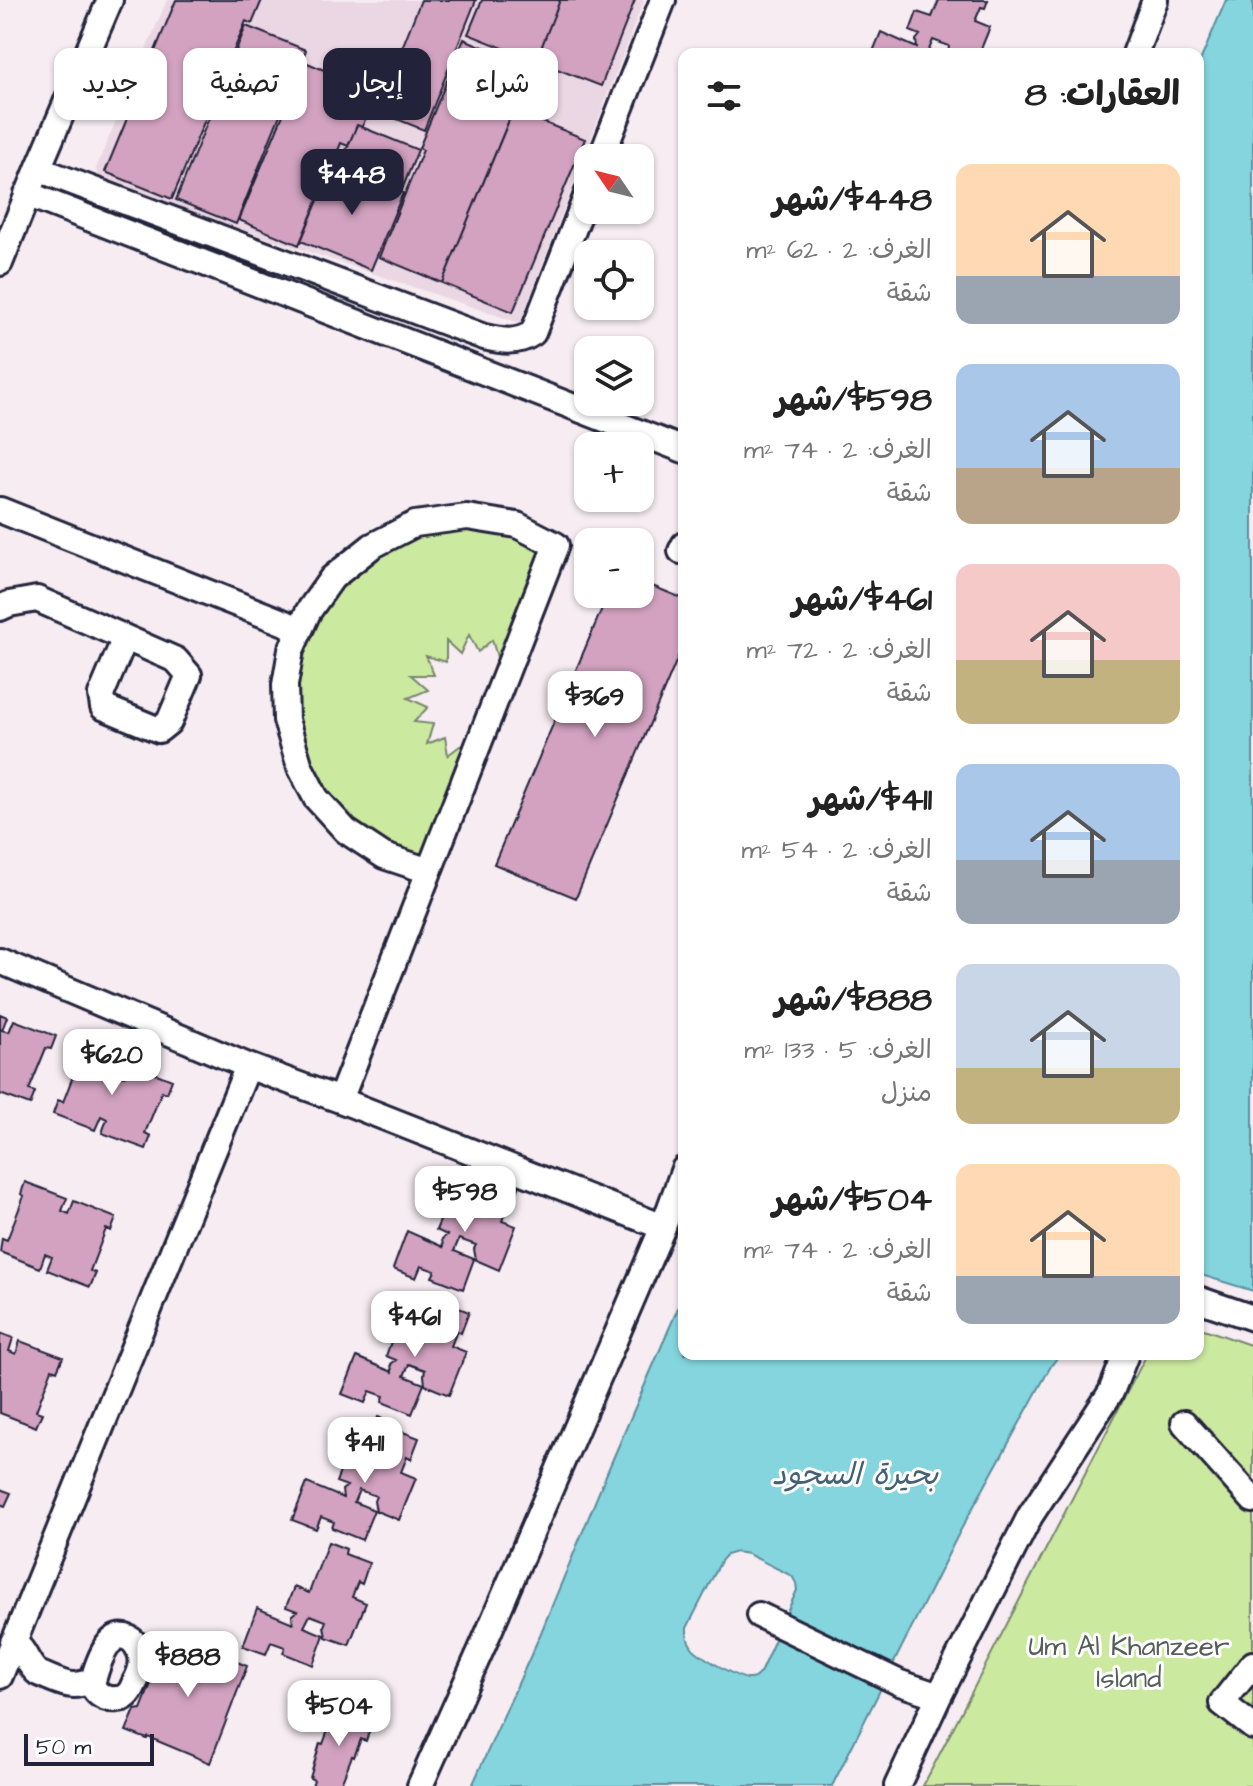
<!DOCTYPE html>
<html lang="ar">
<meta charset="utf-8">
<style>
:root{--surface:#fff;--page:#f2f2f2;--text:#222;--muted:#767676;--accent:#22223b}
body{margin:0;font-family:"Architects Daughter","Playpen Sans Arabic",sans-serif;background:var(--page);color:var(--text);direction:rtl;height:100vh;display:flex;flex-direction:column;font-size:30px;white-space:nowrap}
*{box-sizing:border-box;margin:0}
p{font-size:26px;color:var(--muted)}
.icon{flex:none;width:44px;height:44px;fill:none;stroke:currentColor;stroke-width:2;stroke-linecap:round;stroke-linejoin:round}
.map{position:relative;flex:1;overflow:hidden;direction:ltr}
.details{position:absolute;left:678px;top:48px;width:526px;height:1312px;display:flex;flex-direction:column;background:var(--surface);border-radius:16px;box-shadow:0 2px 6px #0004;direction:rtl}
.details>*{flex:none}
.hud{position:absolute;left:24px;top:48px;width:534px;height:72px;direction:rtl;display:flex;gap:16px}
.needle{width:52px;rotate:305deg}
.controls{position:absolute;left:574px;top:144px;display:grid;gap:16px}
.controls a{display:grid;place-items:center;width:80px;height:80px;border-radius:16px;background:var(--surface);box-shadow:0 2px 6px #0004;font-size:40px}
.scale{position:absolute;left:24px;bottom:20px;width:130px;box-sizing:border-box;padding-left:8px;border:4px solid #22223b;border-top:0;font-size:22px;line-height:28px;white-space:nowrap;color:#22223b;-webkit-text-stroke:6px #fff;paint-order:stroke}
.price{position:absolute;translate:-50% -68px;padding:0 18px;border-radius:16px;background:#fff;color:#222;font-size:26px;line-height:52px;filter:drop-shadow(0 2px 4px #0008)}
.price::after{content:'';position:absolute;left:50%;top:48px;width:24px;height:18px;margin-left:-12px;background:inherit;clip-path:polygon(0 0,100% 0,50% 100%)}
.price.selected{background:var(--accent);color:#fff}
ul{padding:0;list-style:none}
li{display:flex;align-items:center;gap:24px;height:200px;padding:0 24px}
li span{display:grid;place-items:center;flex:none;width:224px;height:160px;border-radius:16px;color:#555}
li>.icon{margin-inline-start:auto}
span .icon{width:96px;height:96px;fill:#fffc;stroke-width:1}
li b{font-size:34px}
h2{display:flex;justify-content:space-between;align-items:center;height:96px;padding:0 24px;font-size:34px}
.pill{padding:0 28px;border-radius:16px;background:var(--surface);box-shadow:0 2px 6px #0004;font-size:28px;line-height:72px}
.pill.selected{background:var(--accent);color:#fff}
.map>svg:first-child{display:block}
.built{fill:#ebd6e3}
.green{fill:#cce9a0;stroke:#77866e;stroke-width:2}
.water{fill:#84d5de;stroke:#5d8d9d;stroke-width:2;fill-rule:evenodd}
.building{fill:#d2a2c0;stroke:#22223b;stroke-width:2}
.lines{fill:none;stroke-linecap:round;stroke-linejoin:round}
.minor-casing{stroke:#22223b;stroke-width:30}
.minor{stroke:#fff;stroke-width:24}
.labels{text-anchor:middle;stroke-width:6;stroke-linejoin:round;paint-order:stroke}
.park-label{font-size:28px;fill:#555e59;stroke:#fff}
.water-label{font-size:30px;font-style:italic;fill:#446174;stroke:#fff}
</style>
<div class="map">
<svg width="1253" height="1786" viewBox="0 0 1253 1786">
<rect width="100%" height="100%" fill="#f6ecf2"/>
<filter id="ink" filterUnits="userSpaceOnUse"><feTurbulence type="fractalNoise" baseFrequency=".0125" numOctaves="2"/><feDisplacementMap in="SourceGraphic" scale="16" xChannelSelector="R" yChannelSelector="G"/><feConvolveMatrix kernelMatrix="1 2 1 2 8 2 1 2 1" color-interpolation-filters="sRGB"/></filter>
<g filter="url(#ink)">
<path class="built" d="M167 0H644L520 323 99 181 96 168Z"/>
<path class="green" d="M492 527 548 550 505 656 497 657 492 640 478 652 469 635 460 654 446 641V662L426 656 434 675H411L428 690 408 698 428 707 414 722 433 724 427 744 445 737 448 755 460 746 467 751 423 859 400 854 357 829 322 799 295 714 298 669 311 627 335 588 404 534Z
M1198 1327 1253 1346V1786H923L1147 1354H1198Z"/>
<path class="water" d="M1226 0H1253V1291L1198 1274V66Z
M684 1294V1354H1060L1051 1366 959 1533 832 1786H472L540 1635 609 1468ZM736 1552 748 1554 792 1576 796 1583 797 1590 760 1673C755 1677 755 1679 749 1679 738 1679 698 1655 692 1647 687 1640 687 1636 687 1628L721 1561 726 1555Z"/>
<path class="building" d="M176 0H262L252 24 246 21 172 199 105 172Z
M421 0H476L424 130 377 111Z
M482 0H560L536 61 468 34Z
M560 0H635L601 86 536 61Z
M939 0H988L985 8 981 7 975 21 990 27 979 54H948L949 46 933 40 928 52 933 54H872L881 32 917 48 916 40 920 35 910 31 917 12 932 17Z
M246 26 306 50 236 224 176 200Z
M464 39 531 67 442 283 379 257 423 150 419 148Z
M305 62 377 92 362 127 357 125 348 146 341 143 299 245 239 220Z
M513 110 585 139 513 312 442 283Z
M357 125 418 150 401 192 339 167Z
M333 164 403 193 371 270 301 241Z
M640 581 684 599V643L576 898 494 864 608 594H640Z
M0 1014 7 1017 2 1030 9 1032 14 1020 56 1036 51 1049 46 1048 29 1090 35 1092 30 1105 0 1094Z
M81 1045 123 1061 118 1073 125 1076 129 1063 172 1080 167 1093 162 1091 145 1133 151 1136 146 1149 102 1133 107 1119 101 1116 95 1130 53 1114 58 1100 63 1102 80 1058 76 1057Z
M478 1166 496 1173 495 1177 519 1187 512 1207 508 1206 502 1221 516 1226 499 1270 476 1260 474 1249 476 1245 459 1239 454 1251 474 1259 463 1289 432 1277 435 1271 421 1266 416 1278 393 1269 407 1231 443 1247 442 1239 447 1235 436 1230 444 1211 459 1217Z
M25 1182 67 1198 62 1211 69 1214 74 1201 116 1218 111 1231 106 1229 90 1271 96 1273 90 1287 47 1270 52 1257 45 1254 40 1268 0 1252 2 1238 7 1240 24 1196 21 1194Z
M427 1291 446 1298 444 1302 469 1312 461 1333 457 1331 451 1346 466 1352 449 1395 425 1385 424 1375 425 1370 409 1364 404 1376 424 1384 412 1414 382 1402 384 1396 370 1391 365 1403 342 1394 357 1357 392 1372 391 1364 396 1360 386 1356 393 1336 408 1342Z
M0 1333 13 1338 9 1351 16 1354 20 1341 63 1357 57 1371 52 1369 36 1411 42 1413 36 1427 0 1413Z
M378 1417 396 1424 395 1429 419 1438 411 1459 407 1457 401 1472 416 1478 399 1520 376 1511 374 1501 376 1496 359 1490 354 1502 374 1510 362 1540 332 1528 334 1522 321 1517 316 1529 292 1520 307 1483 343 1498 342 1490 347 1486 336 1482 344 1462 358 1468Z
M0 1489 11 1493 5 1506 0 1504Z
M328 1542 346 1549 345 1554 369 1563 362 1584 358 1582 352 1597 366 1603 349 1645 326 1637 324 1626 326 1621 310 1615 304 1627 324 1635 313 1665 283 1653 285 1647 271 1642 266 1654 243 1646 257 1608 293 1623 292 1615 297 1611 286 1607 294 1587 309 1593Z
M165 1633 227 1660 228 1658 247 1666 210 1763 148 1737 147 1739 126 1731 135 1710 141 1709 161 1658 157 1655Z
M341 1708 373 1720 366 1741 361 1739 354 1757 352 1756 340 1786H312L314 1780 310 1778 320 1743 323 1744 330 1725 334 1727Z"/>
<g class="lines">
<defs>
<path id="minor" d="M1135 54 1155 0
M601 158 663 0
M38 169 484 337C502 341 517 344 533 333L588 192
M27 194 684 450
M0 263 38 169 110 0
M0 510 300 629
M681 551 684 545
M0 608 9 604 37 599 176 660 189 675 169 722 159 730 103 707 101 695 125 638
M0 961 248 1066 340 1100 663 1227
M340 1100 556 545 517 525 467 517 415 524 372 546 332 578 308 612 291 650 285 685 286 720 300 767 316 798 346 831 384 856 429 871
M1198 1299 1253 1318
M1184 1423 1253 1500
M759 1615 900 1683 939 1696
M13 1642C25 1649 27 1665 38 1673 49 1677 63 1685 74 1685 80 1685 86 1681 92 1685 94 1686 94 1689 95 1690 100 1697 109 1700 117 1699 126 1699 131 1692 134 1684 137 1679 140 1672 141 1667 144 1654 134 1633 118 1637 104 1641 95 1672 92 1685
M1253 1664 1222 1703 1253 1727
M0 1676 248 1066
M420 1786 484 1643 663 1227 684 1169
M897 1786 939 1696 1030 1516 1111 1392 1126 1354"/>
</defs>
<use href="#minor" class="minor-casing"/>
<use href="#minor" class="minor"/>
</g>
</g>
<g class="labels">
<g class="park-label">
<text x="1129" y="1655">Um Al Khanzeer<tspan x="1129" dy="32">Island</tspan></text>
</g>
<g class="water-label">
<text x="855" y="1484">بحيرة السجود</text>
</g>
</g>
</svg>
<div class="controls">
<a><svg class="needle" viewBox="-14 -14 28 28"><path d="M0-13l5 13h-10z" fill="#e53935"/><path d="M0 13l5-13h-10z" fill="#767676"/></svg></a>
<a><svg class="icon" aria-label="locate" viewBox="0 0 24 24"><circle cx="12" cy="12" r="6"/><path d="M12 2v4M12 18v4M2 12h4M18 12h4"/></svg></a>
<a><svg class="icon" aria-label="layers" viewBox="0 0 24 24"><path d="M12 4l9 5-9 5-9-5zM3 14l9 5 9-5"/></svg></a>
<a>+</a>
<a>−</a>
</div>
<div class="scale">50 m</div>
<b class="price selected" style="left:352px;top:217px">$448</b>
<b class="price" style="left:595px;top:739px">$369</b>
<b class="price" style="left:112px;top:1097px">$620</b>
<b class="price" style="left:465px;top:1234px">$598</b>
<b class="price" style="left:415px;top:1359px">$461</b>
<b class="price" style="left:365px;top:1485px">$411</b>
<b class="price" style="left:188px;top:1699px">$888</b>
<b class="price" style="left:339px;top:1748px">$504</b>
<div class="hud">
<a class="pill">شراء</a>
<a class="pill selected">إيجار</a>
<a class="pill">تصفية</a>
<a class="pill">جديد</a>
</div>
<section class="details">
<h2>العقارات: 8<svg class="icon" aria-label="filters" viewBox="0 0 24 24"><path d="M4 7h16M4 17h16"/><circle cx="9" cy="7" r="2"/><circle cx="15" cy="17" r="2"/></svg></h2>
<ul>
<li><span style="background:linear-gradient(#ffd9b3 70%,#9aa5b1 0)"><svg class="icon" aria-label="home" viewBox="0 0 24 24"><path d="M3 11l9-7 9 7M6 9v11h12V9"/></svg></span><div><b>$448/شهر</b><p>الغرف: 2 · 62 m²</p><p>شقة</p></div></li>
<li><span style="background:linear-gradient(#a9c7e8 65%,#b9a48a 0)"><svg class="icon" aria-label="home" viewBox="0 0 24 24"><path d="M3 11l9-7 9 7M6 9v11h12V9"/></svg></span><div><b>$598/شهر</b><p>الغرف: 2 · 74 m²</p><p>شقة</p></div></li>
<li><span style="background:linear-gradient(#f6c9c9 60%,#c2b280 0)"><svg class="icon" aria-label="home" viewBox="0 0 24 24"><path d="M3 11l9-7 9 7M6 9v11h12V9"/></svg></span><div><b>$461/شهر</b><p>الغرف: 2 · 72 m²</p><p>شقة</p></div></li>
<li><span style="background:linear-gradient(#a9c7e8 60%,#9aa5b1 0)"><svg class="icon" aria-label="home" viewBox="0 0 24 24"><path d="M3 11l9-7 9 7M6 9v11h12V9"/></svg></span><div><b>$411/شهر</b><p>الغرف: 2 · 54 m²</p><p>شقة</p></div></li>
<li><span style="background:linear-gradient(#c9d6e8 65%,#c2b280 0)"><svg class="icon" aria-label="home" viewBox="0 0 24 24"><path d="M3 11l9-7 9 7M6 9v11h12V9"/></svg></span><div><b>$888/شهر</b><p>الغرف: 5 · 133 m²</p><p>منزل</p></div></li>
<li><span style="background:linear-gradient(#ffd9b3 70%,#9aa5b1 0)"><svg class="icon" aria-label="home" viewBox="0 0 24 24"><path d="M3 11l9-7 9 7M6 9v11h12V9"/></svg></span><div><b>$504/شهر</b><p>الغرف: 2 · 74 m²</p><p>شقة</p></div></li>
</ul>
</section>
</div>
